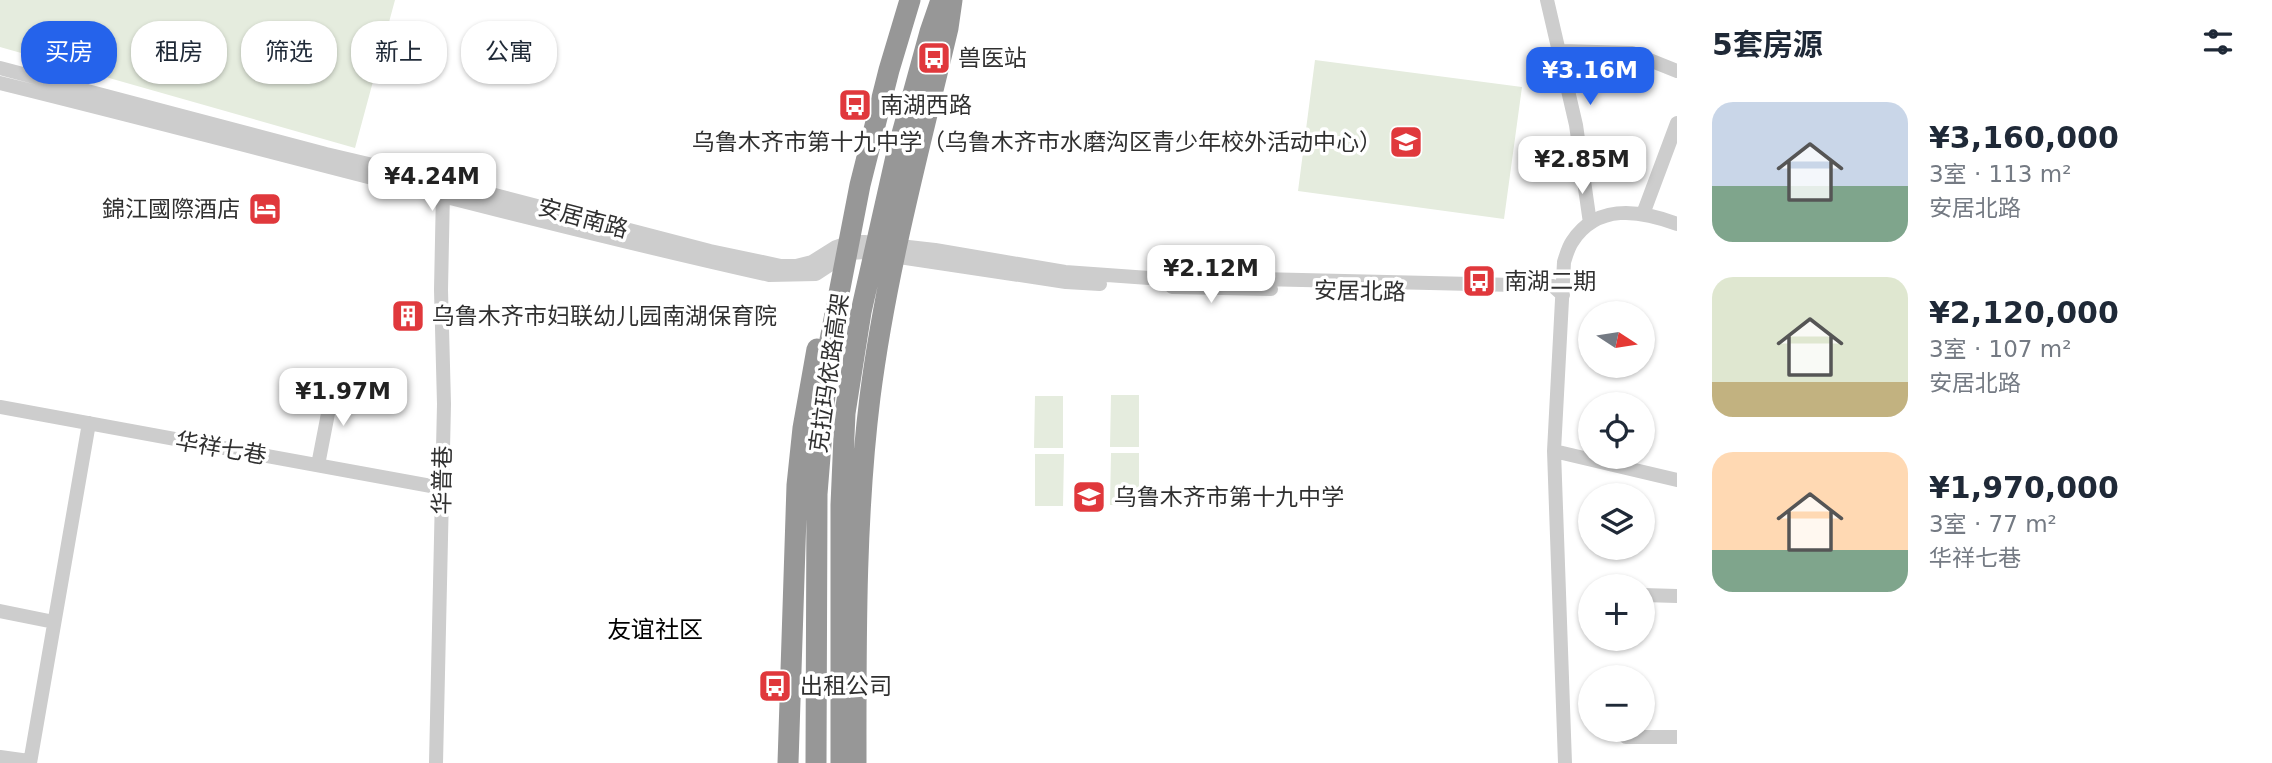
<!DOCTYPE html>
<html lang="zh">
<meta charset="utf-8">
<style>
:root{--surface:#fff;--page:#f6f6f7;--text:#1f2937;--muted:#747a83;--accent:#2563eb}
body{margin:0;font-family:"DejaVu Sans","Noto Sans SC",sans-serif;background:var(--page);color:var(--text);height:100vh;display:flex;flex-direction:column;font-size:26px;white-space:nowrap}
*{box-sizing:border-box;margin:0}
p{font-size:23px;color:var(--muted)}
.icon{flex:none;width:38px;height:38px;fill:none;stroke:currentColor;stroke-width:2;stroke-linecap:round;stroke-linejoin:round}
.map{position:relative;flex:1;overflow:hidden}
.side{display:flex;flex-direction:column;background:var(--surface);width:595px}
.side>*{flex:none}
.guide{position:absolute;left:21px;top:21px;width:665px;height:63px;display:flex;gap:14px}
.needle{width:46px;rotate:102deg}
.buttons{position:absolute;left:1578px;top:301px;display:grid;gap:14px}
.buttons a{display:grid;place-items:center;width:77px;height:77px;border-radius:50%;background:var(--surface);box-shadow:0 2px 5px #0004;font-size:35px}
.price{position:absolute;translate:-50% -60px;padding:0 16px;border-radius:14px;background:#fff;color:#222;font-size:23px;line-height:46px;filter:drop-shadow(0 2px 4px #0008)}
.price::after{content:'';position:absolute;left:50%;top:42px;width:21px;height:16px;margin-left:-10px;background:inherit;clip-path:polygon(0 0,100% 0,50% 100%)}
.price.current{background:var(--accent);color:#fff}
ul{padding:0;list-style:none}
li{display:flex;align-items:center;gap:21px;height:175px;padding:0 35px}
li span{display:grid;place-items:center;flex:none;width:196px;height:140px;border-radius:21px;color:#555}
li>.icon{margin-inline-start:auto}
span .icon{width:84px;height:84px;fill:#fffc;stroke-width:1}
li b{font-size:30px}
h2{display:flex;justify-content:space-between;align-items:center;height:84px;padding:0 35px;font-size:30px}
.tag{padding:0 24px;border-radius:28px;background:var(--surface);box-shadow:0 2px 5px #0004;font-size:24px;line-height:63px}
.tag.current{background:var(--accent);color:#fff}
main{display:flex;flex:1;min-height:0}
.map>svg:first-child{display:block}
.green{fill:#e5ecde}
.lines{fill:none;stroke-linecap:round;stroke-linejoin:round}
.minor{stroke:#cdcdcd;stroke-width:14}
.highway{stroke:#979797;stroke-width:21}
.labels{text-anchor:middle;stroke-width:7;stroke-linejoin:round;paint-order:stroke}
.poi-label{font-size:23px;fill:#303030;stroke:#fff;text-anchor:start}
.street-label{font-size:23px;fill:#303030;stroke:#fff}
.neighbourhood-label{font-size:24px;fill:#000;stroke:#fff}
</style>
<main>
<div class="map">
<svg width="1677" height="763" viewBox="0 0 1677 763">
<rect width="100%" height="100%" fill="#fff"/>
<path class="green" d="M0 0H395L355 148 0 47Z
M1315 60 1522 87 1504 219 1298 191Z
M1111 395H1139V447H1110Z
M1035 396H1063V448H1034Z
M1111 453H1139V506L1110 505Z
M1035 454H1064L1063 506H1035Z"/>
<g class="lines">
<path class="minor" d="M1547 0 1576 125 1590 223
M1561 51 1632 53 1677 71
M0 68 326 154 445 182 710 251 781 266H796L812 262 836 247 850 242H864L935 250 1065 272 1149 278H1218L1553 286 1563 295
M0 83C256 146 511 217 769 275L816 274 848 253 866 252 1066 282 1100 284
M1643 214 1677 123
M1172 287 1271 289
M0 407 442 488
M1554 451 1677 480
M318 465 331 398 379 407
M1643 595 1677 596
M0 611 54 622
M1626 737H1677
M0 757 29 761
M30 763 89 423
M436 763 444 404 441 290 443 191
M1565 763 1554 451 1564 262C1566 256 1568 248 1572 242 1597 203 1640 210 1677 224"/>
<path class="highway" d="M788 763 797 485 803 428 817 349
M816 763 817 494 829 345 860 185 889 70 910 0
M841 763V505L845 413 861 312 897 152 930 32 941 0
M856 763C856 641 855 518 870 397 886 272 919 150 948 28L952 0"/>
</g>
<defs>
<symbol id="bus-square" viewBox="-11 -11 22 22"><rect x="-9" y="-9" width="18" height="18" rx="4" fill="#e0383c" stroke="#fff"/><path d="M-5-6H5V4H4V6H2V4H-2V6H-4V4H-5ZM-3.5-4V0h7V-4ZM-3.5 1.2v1.5H-2V1.2ZM2 1.2v1.5H3.5V1.2Z" fill="#fff"/></symbol>
<symbol id="school-square" viewBox="-11 -11 22 22"><rect x="-9" y="-9" width="18" height="18" rx="4" fill="#e0383c" stroke="#fff"/><path d="M0-5L7-2L0 1L-7-2ZM-4 1L0 2.5L4 1V4Q0 6-4 4Z" fill="#fff"/></symbol>
<symbol id="hotel-square" viewBox="-11 -11 22 22"><rect x="-9" y="-9" width="18" height="18" rx="4" fill="#e0383c" stroke="#fff"/><path d="M-6-4.5h1.5V1H6V5H4.5V3h-9V5H-6ZM-4 0a1.8 1.8 0 1 1 3.6 0ZM.5 0V-2.5h3Q6-2.5 6 0Z" fill="#fff"/></symbol>
<symbol id="building-square" viewBox="-11 -11 22 22"><rect x="-9" y="-9" width="18" height="18" rx="4" fill="#e0383c" stroke="#fff"/><path d="M-4-6H4V6H1V3H-1V6H-4ZM-2.5-4.3h1.7v1.8h-1.7ZM.8-4.3h1.7v1.8H.8ZM-2.5-1h1.7V.8h-1.7ZM.8-1h1.7V.8H.8Z" fill="#fff"/></symbol>
</defs>
<g fill-rule="evenodd">
<use href="#bus-square" x="915" y="39" width="38" height="38"/>
<use href="#bus-square" x="836" y="86" width="38" height="38"/>
<use href="#school-square" x="1387" y="123" width="38" height="38"/>
<use href="#hotel-square" x="246" y="190" width="38" height="38"/>
<use href="#bus-square" x="1460" y="262" width="38" height="38"/>
<use href="#building-square" x="389" y="297" width="38" height="38"/>
<use href="#school-square" x="1070" y="478" width="38" height="38"/>
<use href="#bus-square" x="756" y="667" width="38" height="38"/>
</g>
<g class="labels">
<g class="poi-label">
<text x="958" y="66">兽医站</text>
<text x="880" y="113">南湖西路</text>
<text x="1382" y="150" text-anchor="end">乌鲁木齐市第十九中学（乌鲁木齐市水磨沟区青少年校外活动中心）</text>
<text x="240" y="217" text-anchor="end">錦江國際酒店</text>
<text x="1504" y="289">南湖二期</text>
<text x="432" y="324">乌鲁木齐市妇联幼儿园南湖保育院</text>
<text x="1114" y="505">乌鲁木齐市第十九中学</text>
<text x="800" y="694">出租公司</text>
</g>
<g class="street-label">
<text transform="translate(583 218) rotate(15)" y="8">安居南路</text>
<text transform="translate(1360 291) rotate(1)" y="8">安居北路</text>
<text transform="translate(829 373) rotate(-82)" y="8">克拉玛依路高架</text>
<text transform="translate(221 448) rotate(10)" y="8">华祥七巷</text>
<text transform="translate(442 480) rotate(-89)" y="8">华普巷</text>
</g>
<g class="neighbourhood-label">
<text x="655" y="638">友谊社区</text>
</g>
</g>
</svg>
<div class="buttons">
<a><svg class="needle" viewBox="-14 -14 28 28"><path d="M0-13l5 13h-10z" fill="#e53935"/><path d="M0 13l5-13h-10z" fill="#747a83"/></svg></a>
<a><svg class="icon" aria-label="locate" viewBox="0 0 24 24"><circle cx="12" cy="12" r="6"/><path d="M12 2v4M12 18v4M2 12h4M18 12h4"/></svg></a>
<a><svg class="icon" aria-label="layers" viewBox="0 0 24 24"><path d="M12 4l9 5-9 5-9-5zM3 14l9 5 9-5"/></svg></a>
<a>+</a>
<a>−</a>
</div>
<b class="price current" style="left:1590px;top:107px">¥3.16M</b>
<b class="price" style="left:1582px;top:196px">¥2.85M</b>
<b class="price" style="left:432px;top:213px">¥4.24M</b>
<b class="price" style="left:1211px;top:305px">¥2.12M</b>
<b class="price" style="left:343px;top:428px">¥1.97M</b>
<div class="guide">
<a class="tag current">买房</a>
<a class="tag">租房</a>
<a class="tag">筛选</a>
<a class="tag">新上</a>
<a class="tag">公寓</a>
</div>
</div>
<section class="side">
<h2>5套房源<svg class="icon" aria-label="filters" viewBox="0 0 24 24"><path d="M4 7h16M4 17h16"/><circle cx="9" cy="7" r="2"/><circle cx="15" cy="17" r="2"/></svg></h2>
<ul>
<li><span style="background:linear-gradient(#c9d6e8 60%,#7fa58c 0)"><svg class="icon" aria-label="home" viewBox="0 0 24 24"><path d="M3 11l9-7 9 7M6 9v11h12V9"/></svg></span><div><b>¥3,160,000</b><p>3室 · 113 m²</p><p>安居北路</p></div></li>
<li><span style="background:linear-gradient(#dfe7d0 75%,#c2b280 0)"><svg class="icon" aria-label="home" viewBox="0 0 24 24"><path d="M3 11l9-7 9 7M6 9v11h12V9"/></svg></span><div><b>¥2,120,000</b><p>3室 · 107 m²</p><p>安居北路</p></div></li>
<li><span style="background:linear-gradient(#ffd9b3 70%,#7fa58c 0)"><svg class="icon" aria-label="home" viewBox="0 0 24 24"><path d="M3 11l9-7 9 7M6 9v11h12V9"/></svg></span><div><b>¥1,970,000</b><p>3室 · 77 m²</p><p>华祥七巷</p></div></li>
</ul>
</section>
</main>
